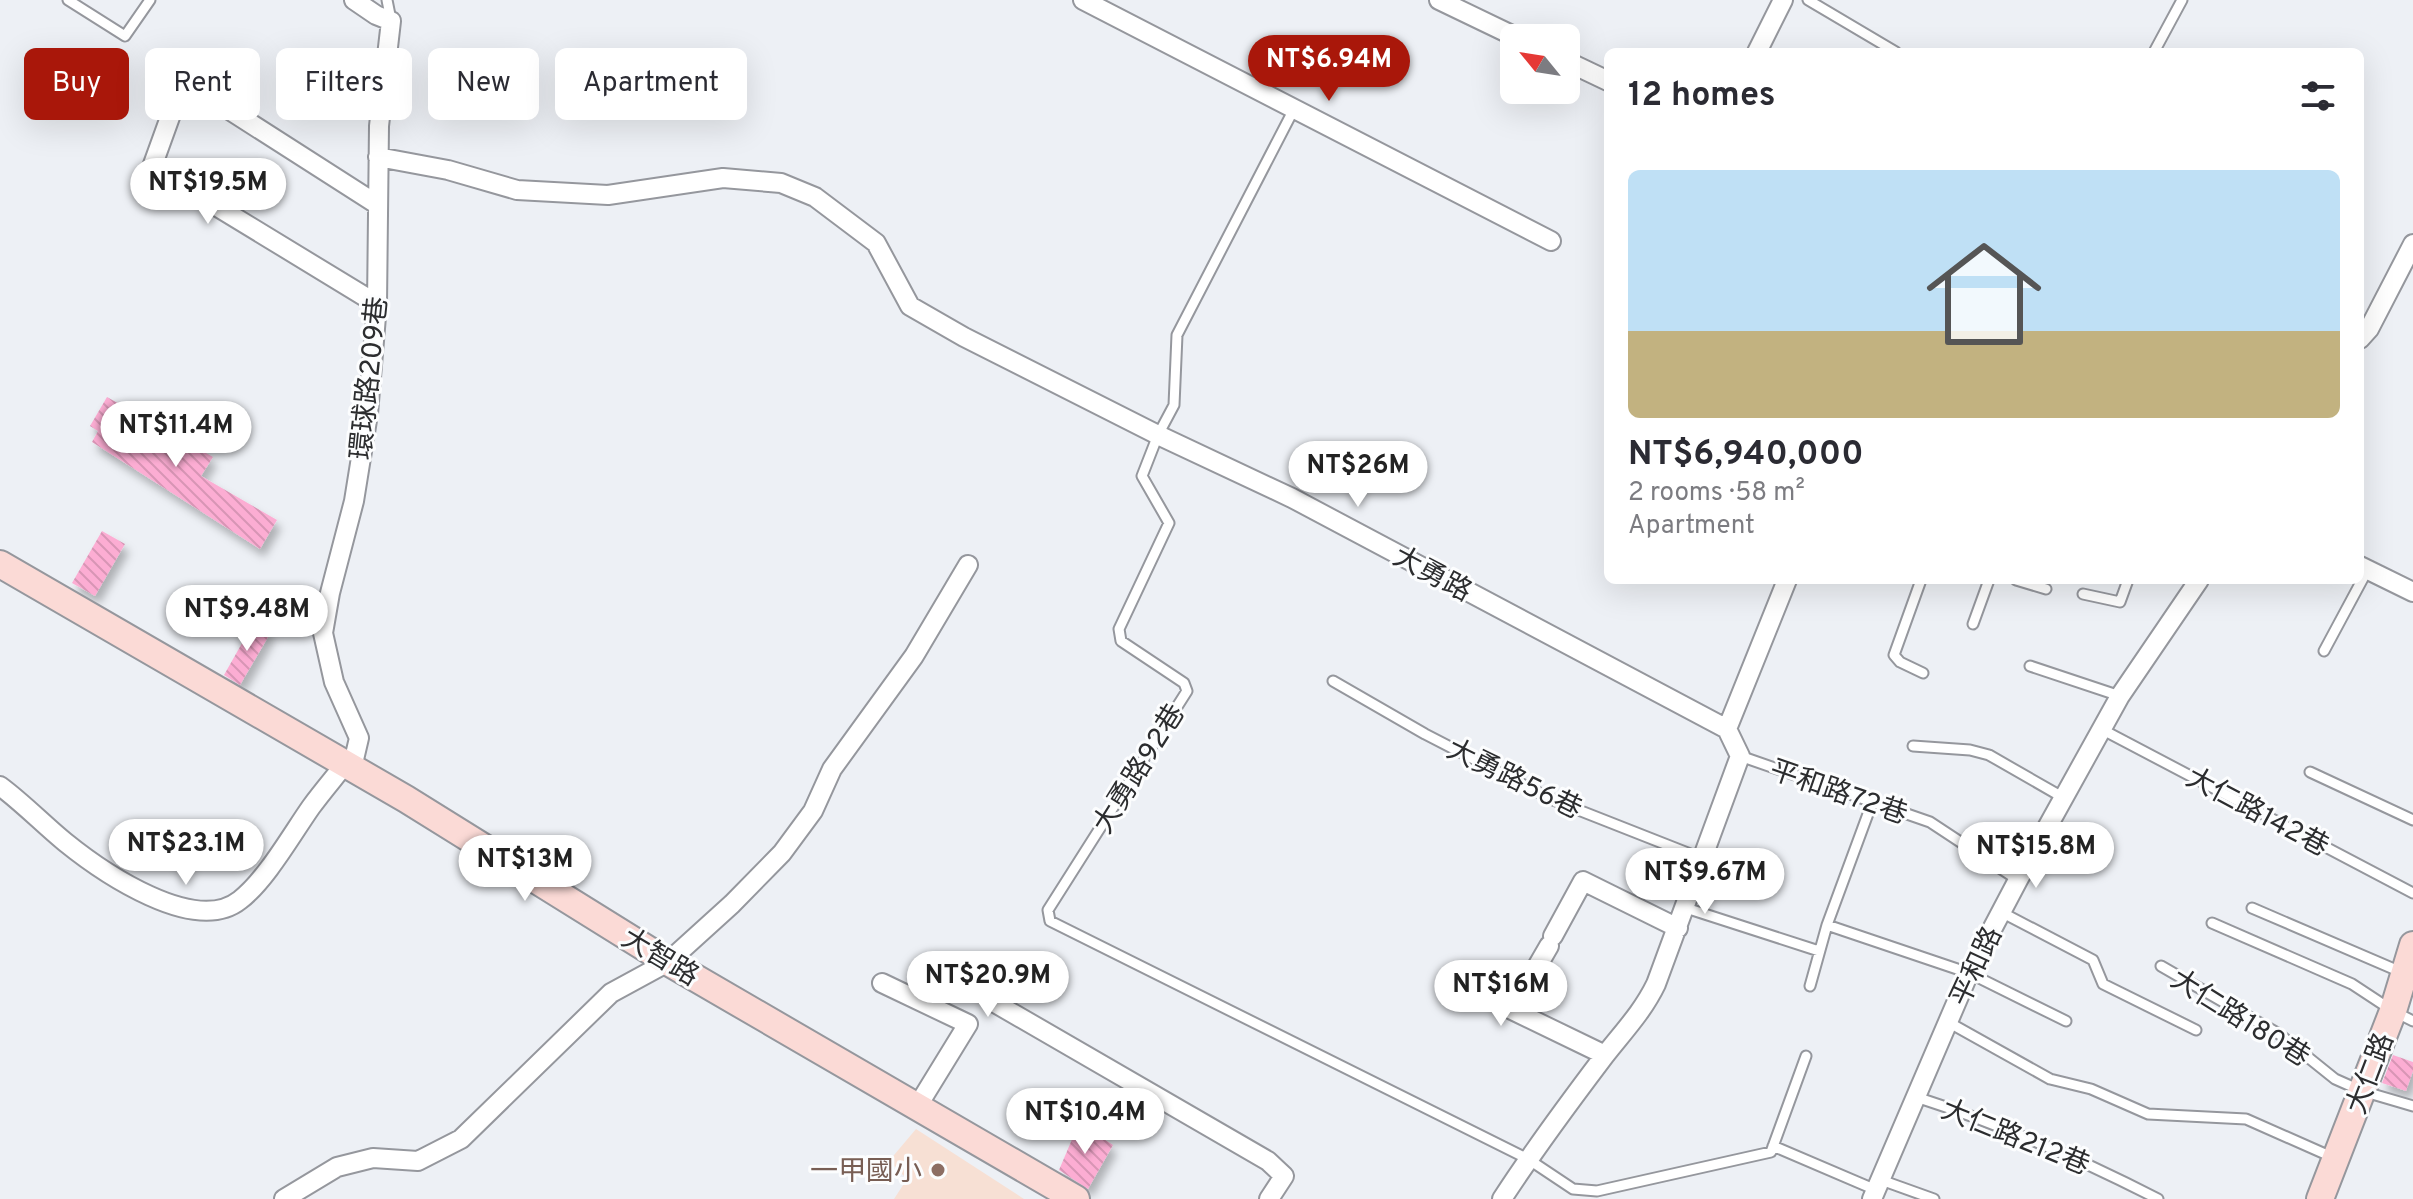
<!DOCTYPE html>
<meta charset="utf-8">
<style>
:root{--surface:#fff;--page:#f7f7f7;--text:#2b2b33;--muted:#7c7c81;--accent:#a9170a}
body{margin:0;font-family:Overpass,"Noto Sans TC",sans-serif;background:var(--page);color:var(--text);height:100vh;display:flex;flex-direction:column;font-size:30px;white-space:nowrap}
*{box-sizing:border-box;margin:0}
p{font-size:26px;color:var(--muted)}
.icon{flex:none;width:44px;height:44px;fill:none;stroke:currentColor;stroke-width:2;stroke-linecap:round;stroke-linejoin:round}
.map{position:relative;flex:1;overflow:hidden}
.drawer{position:absolute;left:1604px;top:48px;width:760px;height:536px;display:flex;flex-direction:column;background:var(--surface);border-radius:12px;box-shadow:0 8px 32px #0002}
.drawer>*{flex:none}
.hud{position:absolute;left:24px;top:48px;width:760px;height:72px;display:flex;gap:16px}
.needle{width:52px;rotate:300deg}
.controls{position:absolute;left:1500px;top:24px;display:grid;gap:16px}
.controls a{display:grid;place-items:center;width:80px;height:80px;border-radius:12px;background:var(--surface);box-shadow:0 8px 32px #0002;font-size:40px}
.price{position:absolute;translate:-50% -68px;padding:0 18px;border-radius:28px;background:#fff;color:#222;font-size:26px;line-height:52px;filter:drop-shadow(0 2px 4px #0008)}
.price::after{content:'';position:absolute;left:50%;top:48px;width:24px;height:18px;margin-left:-12px;background:inherit;clip-path:polygon(0 0,100% 0,50% 100%)}
.price.current{background:var(--accent);color:#fff}
ul{padding:0;list-style:none}
li{display:grid;align-content:center;gap:16px;height:424px;padding:0 24px}
li span{display:grid;place-items:center;height:248px;border-radius:12px;color:#555}
li>.icon{margin-inline-start:auto}
span .icon{width:144px;height:144px;fill:#fffc;stroke-width:1}
li b{font-size:34px}
h2{display:flex;justify-content:space-between;align-items:center;height:96px;padding:0 24px;font-size:34px}
.chip{padding:0 28px;border-radius:12px;background:var(--surface);box-shadow:0 8px 32px #0002;font-size:28px;line-height:72px}
.chip.current{background:var(--accent);color:#fff}
.map>svg:first-child{display:block}
.education{fill:#f7e0d4}
.building{fill:url(#building-back-hatch);filter:url(#shadow)}
.lines{fill:none;stroke-linecap:round;stroke-linejoin:round}
.lane-casing{stroke:#95979d;stroke-width:13}
.street-casing{stroke:#95979d;stroke-width:22}
.secondary-casing{stroke:#95979d;stroke-width:30}
.lane{stroke:#fff;stroke-width:9}
.street{stroke:#fff;stroke-width:18}
.secondary{stroke:#fbdad6;stroke-width:26}
.education-dot{fill:#8d6e63;stroke:#fcfdfe;stroke-width:3}
.labels{text-anchor:middle;stroke-width:6;stroke-linejoin:round;paint-order:stroke}
.street-label{font-size:28px;fill:#2c2d2f;stroke:#fcfdfe}
.education-label{font-size:28px;fill:#785e54;stroke:#fcfdfe;text-anchor:end}
</style>
<div class="map">
<svg width="2413" height="1199" viewBox="0 0 2413 1199">
<defs>
<pattern id="building-back-hatch" width="6" height="6" patternUnits="userSpaceOnUse" patternTransform="scale(2)"><rect width="6" height="6" fill="#fcadd3"/><path d="M-1 5l2 2M0 0l6 6M5-1l2 2" fill="none" stroke="#d895b5"/></pattern>
<filter id="shadow"><feDropShadow dx="4.5" dy="8" stdDeviation="4" flood-color="#0004"/></filter>
</defs>
<rect width="100%" height="100%" fill="#edf0f5"/>
<path class="education" d="M916 1129 1024 1199H894L907 1179 889 1161Z"/>
<path class="building" d="M107 397 213 457 201 476 277 520 260 549 92 442 98 431 90 426Z
M102 531 125 544 95 596 72 583Z
M254 622 271 632 240 685 224 675Z
M2393 1055 2413 1062V1071L2406 1091 2382 1083Z
M1079 1123 1113 1145 1088 1189 1059 1170Z"/>
<g class="lines">
<defs>
<path id="lane" d="M68 0 125 36 150 0
M387 0 391 20
M1808 0 1896 52
M2154 52 2182 0
M1294 109 1177 335 1174 405 1158 435 1142 476 1169 523 1119 629 1121 641 1184 683 1187 691 1048 910 1050 921 1528 1159 1573 1189 1597 1191 1771 1152 1806 1056
M1921 580 1894 655 1900 662 1923 673
M2016 580 2046 589
M2083 594 2120 602 2128 580
M1973 624 1989 580
M2324 651 2368 569
M2030 666 2120 696
M1333 681 1425 734 1553 800 1703 859
M2103 730 2413 893
M1913 746 1970 750 1989 755 2064 798
M1740 756 1930 822 2018 880
M2310 772 2413 820
M1686 908 1819 951
M2252 908 2401 972
M2001 912 2093 960 2103 984 2196 1030
M2212 923 2352 984 2393 1011 2413 1021
M1827 925 1969 973 2066 1021
M2161 966 2279 1034 2335 1079 2362 1091 2413 1106
M1810 986 1827 925 1872 803
M1948 1022 2050 1079 2091 1089 2148 1114 2246 1119 2332 1157
M1916 1097C2000 1124 2080 1159 2158 1199
M1773 1146 1876 1190
M1881 1180 1934 1199"/>
<path id="street" d="M1083 0 1551 241
M1439 0 1518 38
M1757 52 1783 0
M1566 61 1608 81
M378 157 448 170 517 190 608 195 723 178 781 183 815 197 876 243 910 306 964 337 1158 435 1292 498 1727 729
M377 304 152 167 178 95 192 86 378 205
M2360 339 2369 329 2413 244
M2360 566 2413 592
M352 768 359 738 334 682 323 633 330 593 354 501 368 414 377 304 379 126 391 21 376 15 354 0
M0 786C23 803 43 824 65 842 102 872 195 936 240 900 266 880 292 834 311 807 322 792 334 778 345 764
M1553 936 1583 881 1678 928
M1549 946 1512 1010 1605 1055
M882 983 968 1024 917 1107
M995 1003 1268 1161 1284 1176 1269 1199
M284 1199 337 1167 373 1158 418 1161 461 1139 611 993 668 962 732 904 782 853 813 811 832 769 914 656 968 565
M1502 1199C1533 1151 1568 1104 1602 1059 1622 1033 1642 1013 1656 984L1740 756 1727 729 1787 580
M1872 1199 1969 973 2018 880 2120 696 2199 580"/>
<path id="secondary" d="M0 564 406 799 668 962 1076 1199
M2320 1199 2393 1011 2413 945"/>
</defs>
<use href="#lane" class="lane-casing"/>
<use href="#street" class="street-casing"/>
<use href="#secondary" class="secondary-casing"/>
<use href="#lane" class="lane"/>
<use href="#street" class="street"/>
<use href="#secondary" class="secondary"/>
</g>
<circle class="education-dot" cx="938" cy="1170" r="8"/>
<g class="labels">
<g class="street-label">
<text transform="translate(368 378) rotate(-84)" y="10">環球路209巷</text>
<text transform="translate(1433 573) rotate(28)" y="10">大勇路</text>
<text transform="translate(1138 768) rotate(-58)" y="10">大勇路92巷</text>
<text transform="translate(1515 778) rotate(26)" y="10">大勇路56巷</text>
<text transform="translate(1839 791) rotate(19)" y="10">平和路72巷</text>
<text transform="translate(2258 811) rotate(28)" y="10">大仁路142巷</text>
<text transform="translate(661 956) rotate(31)" y="10">大智路</text>
<text transform="translate(1975 966) rotate(-65)" y="10">平和路</text>
<text transform="translate(2241 1017) rotate(32)" y="10">大仁路180巷</text>
<text transform="translate(2369 1073) rotate(-69)" y="10">大仁路</text>
<text transform="translate(2016 1136) rotate(22)" y="10">大仁路212巷</text>
</g>
<g class="education-label">
<text x="922" y="1180">一甲國小</text>
</g>
</g>
</svg>
<div class="controls">
<a><svg class="needle" viewBox="-14 -14 28 28"><path d="M0-13l5 13h-10z" fill="#e53935"/><path d="M0 13l5-13h-10z" fill="#7c7c81"/></svg></a>
</div>
<b class="price current" style="left:1329px;top:103px">NT$6.94M</b>
<b class="price" style="left:208px;top:226px">NT$19.5M</b>
<b class="price" style="left:176px;top:469px">NT$11.4M</b>
<b class="price" style="left:1358px;top:509px">NT$26M</b>
<b class="price" style="left:247px;top:653px">NT$9.48M</b>
<b class="price" style="left:186px;top:887px">NT$23.1M</b>
<b class="price" style="left:2036px;top:890px">NT$15.8M</b>
<b class="price" style="left:525px;top:903px">NT$13M</b>
<b class="price" style="left:1705px;top:916px">NT$9.67M</b>
<b class="price" style="left:988px;top:1019px">NT$20.9M</b>
<b class="price" style="left:1501px;top:1028px">NT$16M</b>
<b class="price" style="left:1085px;top:1156px">NT$10.4M</b>
<div class="hud">
<a class="chip current">Buy</a>
<a class="chip">Rent</a>
<a class="chip">Filters</a>
<a class="chip">New</a>
<a class="chip">Apartment</a>
</div>
<section class="drawer">
<h2>12 homes<svg class="icon" aria-label="filters" viewBox="0 0 24 24"><path d="M4 7h16M4 17h16"/><circle cx="9" cy="7" r="2"/><circle cx="15" cy="17" r="2"/></svg></h2>
<ul>
<li><span style="background:linear-gradient(#bfe0f5 65%,#c2b280 0)"><svg class="icon" aria-label="home" viewBox="0 0 24 24"><path d="M3 11l9-7 9 7M6 9v11h12V9"/></svg></span><div><b>NT$6,940,000</b><p>2 rooms · 58 m²</p><p>Apartment</p></div></li>
</ul>
</section>
</div>
